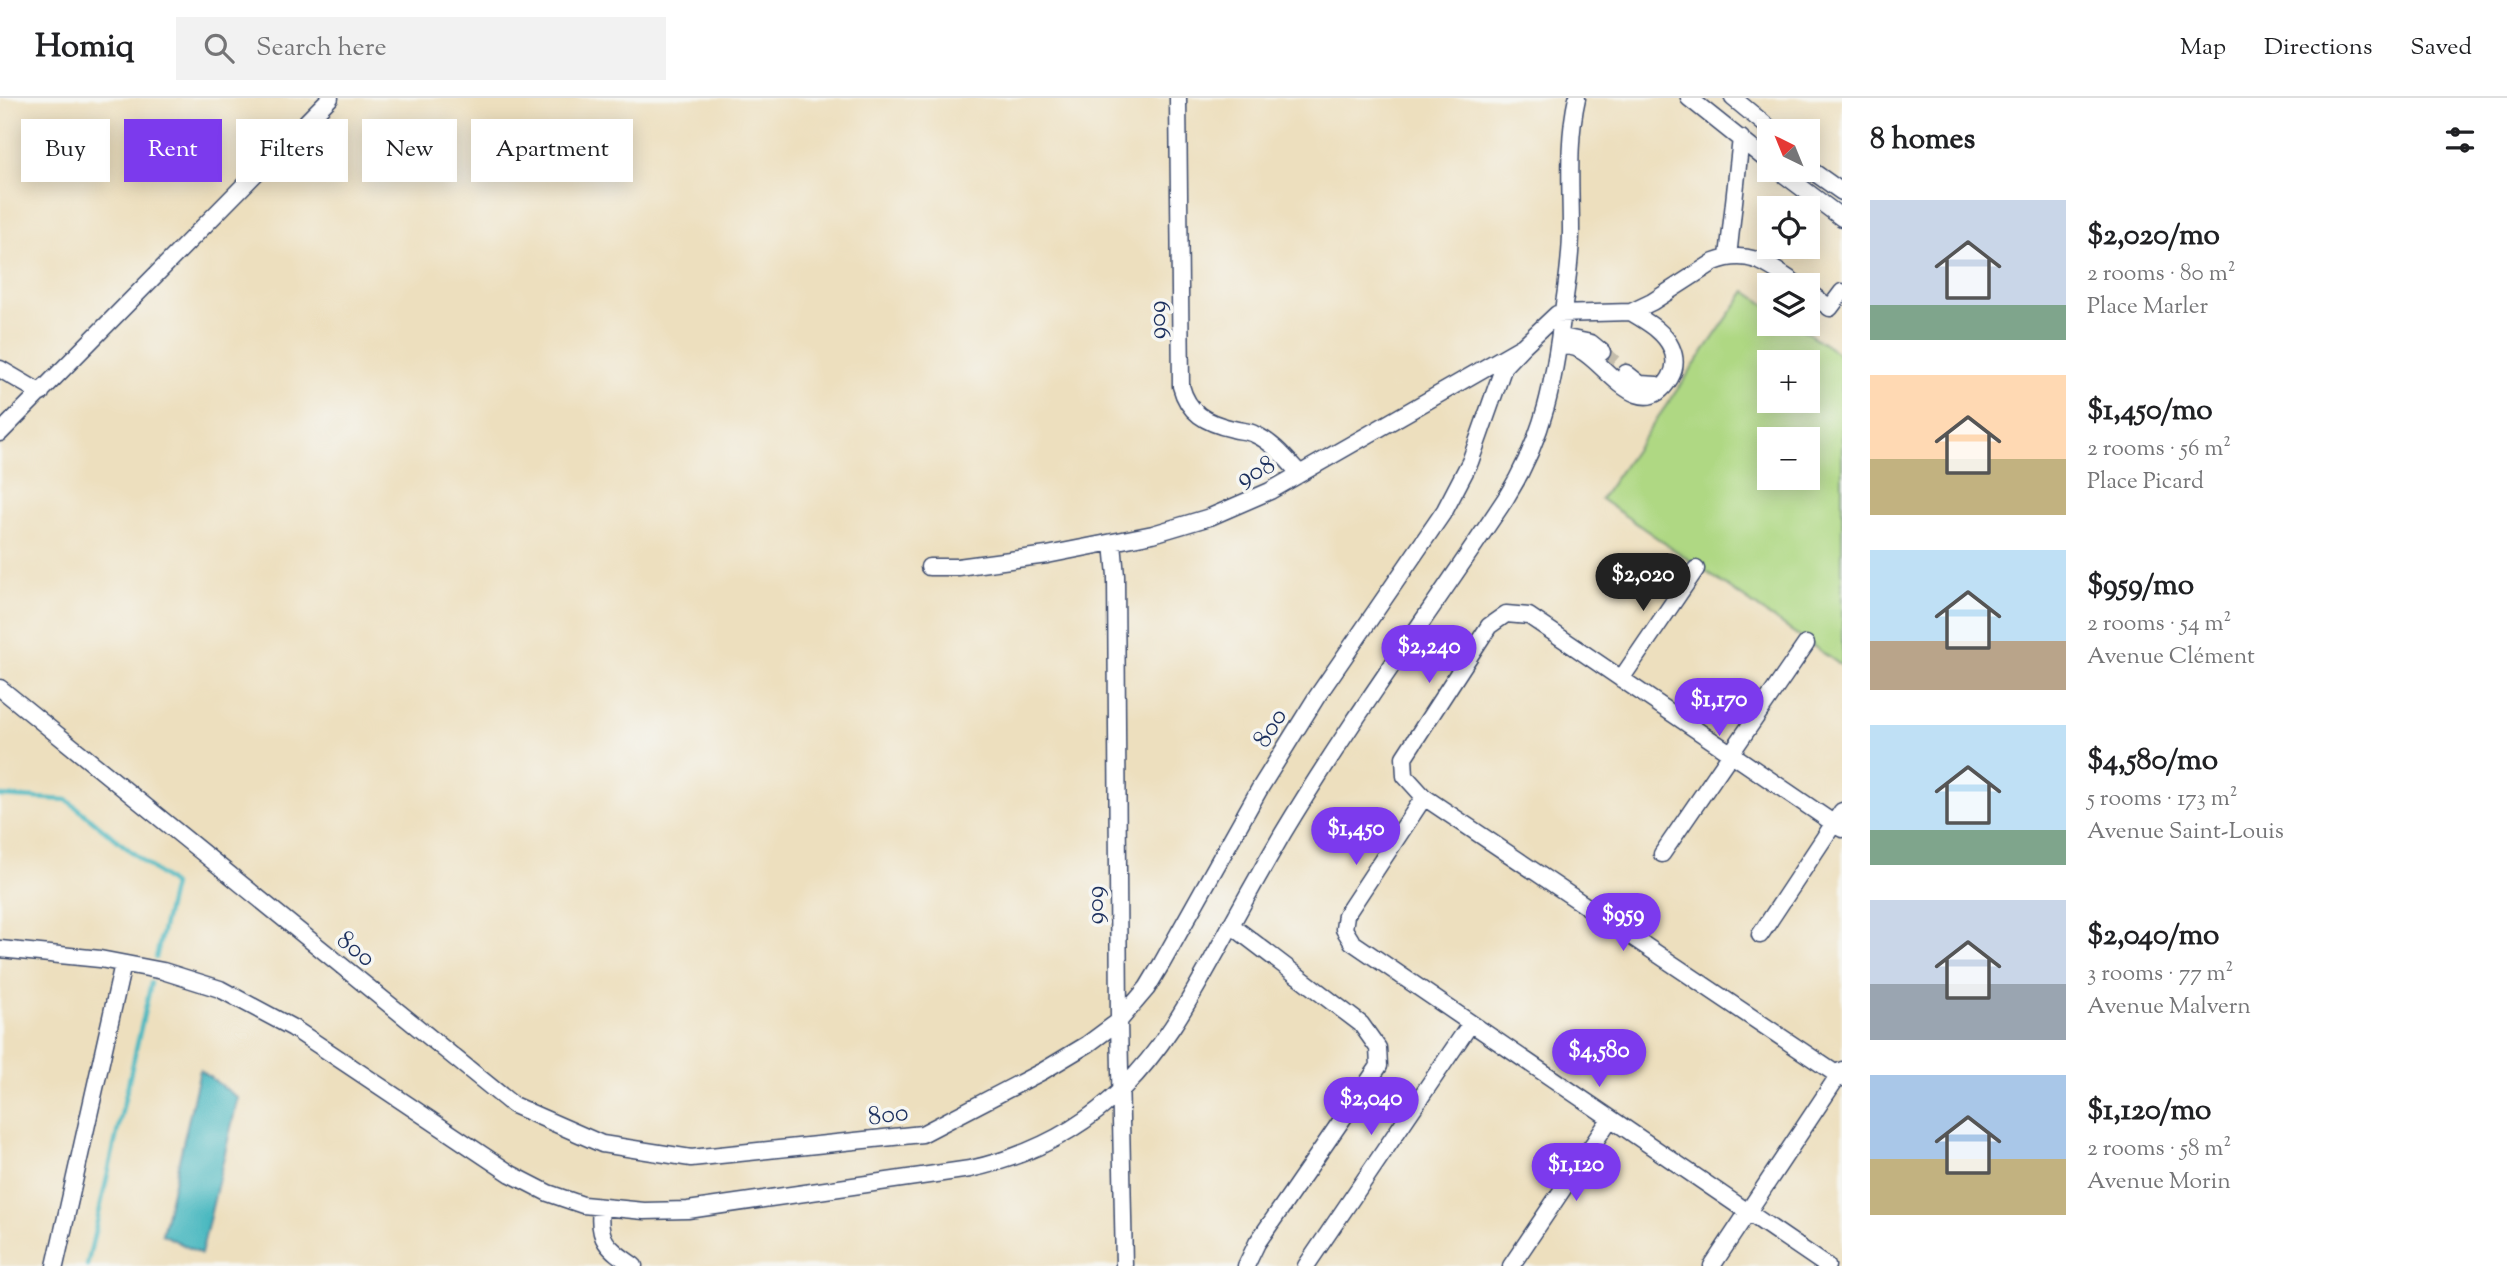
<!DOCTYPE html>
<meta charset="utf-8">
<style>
:root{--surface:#fff;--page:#f2f2f2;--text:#202124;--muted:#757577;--line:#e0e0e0;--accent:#7c3aed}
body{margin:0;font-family:"Sorts Mill Goudy",serif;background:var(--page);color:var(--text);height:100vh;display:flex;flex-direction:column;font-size:26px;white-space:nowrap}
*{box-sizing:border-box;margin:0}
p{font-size:23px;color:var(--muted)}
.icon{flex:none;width:38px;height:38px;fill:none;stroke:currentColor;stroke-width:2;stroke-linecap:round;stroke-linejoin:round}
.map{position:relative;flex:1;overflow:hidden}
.panel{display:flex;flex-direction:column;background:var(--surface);width:665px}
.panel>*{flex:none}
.top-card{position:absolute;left:21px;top:21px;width:665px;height:63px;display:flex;gap:14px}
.needle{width:46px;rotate:317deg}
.controls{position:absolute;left:1757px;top:21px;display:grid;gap:14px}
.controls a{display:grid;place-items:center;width:63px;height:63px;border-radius:0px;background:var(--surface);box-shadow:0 4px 18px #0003;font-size:35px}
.price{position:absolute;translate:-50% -60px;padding:0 16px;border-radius:24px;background:var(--accent);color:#fff;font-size:23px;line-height:46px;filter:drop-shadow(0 2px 4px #0008)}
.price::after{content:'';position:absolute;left:50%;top:42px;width:21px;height:16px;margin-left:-10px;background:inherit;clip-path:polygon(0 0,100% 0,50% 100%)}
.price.on{background:#222;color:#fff}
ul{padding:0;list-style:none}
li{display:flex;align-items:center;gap:21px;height:175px;padding:0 28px}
li span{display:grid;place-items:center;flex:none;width:196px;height:140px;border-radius:0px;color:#555}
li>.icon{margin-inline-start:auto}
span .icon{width:84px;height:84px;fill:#fffc;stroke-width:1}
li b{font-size:30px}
h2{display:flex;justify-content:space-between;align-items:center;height:84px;padding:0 28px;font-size:30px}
.chip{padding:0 24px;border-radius:0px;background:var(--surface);box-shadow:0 4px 18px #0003;font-size:24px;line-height:63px}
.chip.on{background:var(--accent);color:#fff}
header{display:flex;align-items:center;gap:42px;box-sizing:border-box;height:98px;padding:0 35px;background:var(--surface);border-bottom:2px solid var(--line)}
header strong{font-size:33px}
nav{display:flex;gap:38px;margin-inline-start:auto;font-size:24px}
.search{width:490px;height:63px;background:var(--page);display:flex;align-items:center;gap:18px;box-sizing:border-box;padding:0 24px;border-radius:0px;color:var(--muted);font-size:26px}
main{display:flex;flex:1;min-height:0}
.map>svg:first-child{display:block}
.green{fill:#afd883;stroke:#658470;stroke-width:2;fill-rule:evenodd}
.water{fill:#49b8c0;stroke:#32748f;stroke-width:2}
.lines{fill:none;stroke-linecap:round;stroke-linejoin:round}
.stream{stroke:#49b8c0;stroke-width:4.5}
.minor-tunnel{stroke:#c3bcab;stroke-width:16;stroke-dasharray:16 8;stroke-linecap:butt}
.minor-casing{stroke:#3a496c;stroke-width:19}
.minor{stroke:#fff;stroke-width:16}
.labels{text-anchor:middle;stroke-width:7;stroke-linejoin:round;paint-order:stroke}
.street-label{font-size:26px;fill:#1b2f5e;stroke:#f6f6f2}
</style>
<header>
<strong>Homiq</strong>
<div class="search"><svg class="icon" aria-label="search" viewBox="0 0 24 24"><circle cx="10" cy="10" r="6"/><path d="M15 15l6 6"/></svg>Search here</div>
<nav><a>Map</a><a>Directions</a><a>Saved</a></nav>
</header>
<main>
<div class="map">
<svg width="1842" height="1168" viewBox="0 0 1842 1168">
<rect width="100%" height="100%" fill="#f6f6f2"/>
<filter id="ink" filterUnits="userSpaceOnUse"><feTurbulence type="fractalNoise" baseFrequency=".0143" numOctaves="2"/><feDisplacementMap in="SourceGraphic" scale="14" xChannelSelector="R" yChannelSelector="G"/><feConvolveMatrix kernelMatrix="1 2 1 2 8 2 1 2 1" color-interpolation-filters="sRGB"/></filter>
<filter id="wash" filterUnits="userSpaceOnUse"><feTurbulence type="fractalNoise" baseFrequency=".00686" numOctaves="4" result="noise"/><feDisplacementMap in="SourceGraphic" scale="28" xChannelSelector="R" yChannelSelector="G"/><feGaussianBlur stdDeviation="1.57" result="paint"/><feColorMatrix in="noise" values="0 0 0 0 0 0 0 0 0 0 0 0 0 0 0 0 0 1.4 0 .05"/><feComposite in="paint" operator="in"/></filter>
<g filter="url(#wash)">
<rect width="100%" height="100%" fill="#eddfbe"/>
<path class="green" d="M1746 193 1769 209V226H1794L1842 258V568L1601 401ZM1769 264H1808V303H1769ZM1769 341H1808V380H1769Z"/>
<path class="water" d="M200 972 238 1000 201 1156 162 1136Z"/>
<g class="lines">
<path class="stream" d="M0 698 67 702 173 787 156 860
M87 1168 151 885"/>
</g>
</g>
<g filter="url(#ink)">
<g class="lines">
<path class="minor-tunnel" d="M1602 254 1626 275"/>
<defs>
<path id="minor" d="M1178 0 1181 288C1188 315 1206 325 1233 331 1240 333 1248 333 1254 336 1273 344 1287 362 1300 376
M1689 0 1769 64
M1733 0 1773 33
M1808 70 1842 94
M1778 72 1842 120
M1728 159 1741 40
M1808 194 1830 210 1842 194
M1567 240 1591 245 1602 254
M1559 248C1566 248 1574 248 1580 252 1606 265 1641 328 1670 280 1676 270 1676 260 1671 249 1663 232 1646 224 1631 214
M0 271 41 295
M1626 275 1640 286 1657 287
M0 335 330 0
M1113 445 1116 478 1119 923 1124 1168
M929 469H958L1047 457 1153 436 1210 419 1270 393 1523 248 1557 216 1631 214 1652 204 1714 164C1750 150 1768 167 1798 187
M1621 581 1696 471
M0 590 513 1007 602 1046 691 1060 922 1036 1043 973 1088 946 1119 923 1147 890 1162 865 1260 690 1316 600 1445 412 1470 364 1504 268 1523 248
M1424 699 1346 817 1344 831 1352 844 1827 1168
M1842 731 1529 518 1506 516 1489 528 1404 659 1405 678 1424 699 1842 980
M1662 756 1806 546
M1231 827 1361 926 1378 950 1379 968 1257 1145 1246 1168
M1760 837 1842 713
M0 851 100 861 163 873 220 891 293 930 511 1076 548 1095 583 1107 644 1113 688 1112 970 1071C1029 1058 1080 1033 1123 990 1164 950 1190 901 1218 851 1239 812 1261 773 1283 735 1352 620 1432 512 1506 400 1545 337 1554 284 1563 213 1567 186 1571 160 1571 133 1571 88 1567 44 1577 0
M601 1110C597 1143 608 1150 634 1168
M55 1168 123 866
M1306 1168 1471 925
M1511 1168 1610 1021
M1712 1168 1842 972"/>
</defs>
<use href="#minor" class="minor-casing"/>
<use href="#minor" class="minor"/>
</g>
</g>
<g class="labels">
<g class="street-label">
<text transform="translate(1156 222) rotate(-91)" y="9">909</text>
<text transform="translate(1255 372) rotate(-26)" y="9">908</text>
<text transform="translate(1269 629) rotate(-58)" y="9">800</text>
<text transform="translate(1094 807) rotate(-90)" y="9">909</text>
<text transform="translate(357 850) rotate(39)" y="9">800</text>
<text transform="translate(888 1015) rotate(-7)" y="9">800</text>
</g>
</g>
</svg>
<div class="controls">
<a><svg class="needle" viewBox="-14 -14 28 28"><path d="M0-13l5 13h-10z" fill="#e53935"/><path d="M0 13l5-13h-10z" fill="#757577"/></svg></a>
<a><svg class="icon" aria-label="locate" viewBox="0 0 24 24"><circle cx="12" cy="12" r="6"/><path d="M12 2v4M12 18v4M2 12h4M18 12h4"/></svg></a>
<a><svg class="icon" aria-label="layers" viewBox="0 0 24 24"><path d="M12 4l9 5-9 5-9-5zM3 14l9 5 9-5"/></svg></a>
<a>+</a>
<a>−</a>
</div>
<b class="price on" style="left:1643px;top:515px">$2,020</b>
<b class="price" style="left:1429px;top:587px">$2,240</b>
<b class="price" style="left:1719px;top:640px">$1,170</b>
<b class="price" style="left:1356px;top:769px">$1,450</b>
<b class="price" style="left:1623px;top:855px">$959</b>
<b class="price" style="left:1599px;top:991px">$4,580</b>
<b class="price" style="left:1371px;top:1039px">$2,040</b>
<b class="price" style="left:1576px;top:1105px">$1,120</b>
<div class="top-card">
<a class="chip">Buy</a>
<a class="chip on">Rent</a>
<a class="chip">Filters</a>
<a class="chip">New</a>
<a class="chip">Apartment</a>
</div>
</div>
<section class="panel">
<h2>8 homes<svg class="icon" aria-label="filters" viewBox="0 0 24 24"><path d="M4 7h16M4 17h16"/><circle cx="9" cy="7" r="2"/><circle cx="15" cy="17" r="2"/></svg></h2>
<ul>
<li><span style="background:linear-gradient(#c9d6e8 75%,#7fa58c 0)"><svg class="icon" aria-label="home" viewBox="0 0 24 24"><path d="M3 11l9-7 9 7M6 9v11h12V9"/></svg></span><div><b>$2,020/mo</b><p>2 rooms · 80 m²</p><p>Place Marler</p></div></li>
<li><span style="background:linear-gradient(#ffd9b3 60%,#c2b280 0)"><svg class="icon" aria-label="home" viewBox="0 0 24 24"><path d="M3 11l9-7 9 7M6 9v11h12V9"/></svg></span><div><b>$1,450/mo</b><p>2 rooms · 56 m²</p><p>Place Picard</p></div></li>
<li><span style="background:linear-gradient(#bfe0f5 65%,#b9a48a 0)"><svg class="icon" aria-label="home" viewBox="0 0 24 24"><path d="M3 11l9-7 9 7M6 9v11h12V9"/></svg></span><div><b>$959/mo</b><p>2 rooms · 54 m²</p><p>Avenue Clément</p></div></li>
<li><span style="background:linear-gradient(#bfe0f5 75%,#7fa58c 0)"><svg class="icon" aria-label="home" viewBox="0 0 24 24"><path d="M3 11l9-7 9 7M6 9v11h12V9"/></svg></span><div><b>$4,580/mo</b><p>5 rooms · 173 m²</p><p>Avenue Saint-Louis</p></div></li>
<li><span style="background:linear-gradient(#c9d6e8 60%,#9aa5b1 0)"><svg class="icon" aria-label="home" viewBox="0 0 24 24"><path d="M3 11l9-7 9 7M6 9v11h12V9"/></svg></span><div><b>$2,040/mo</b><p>3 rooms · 77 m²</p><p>Avenue Malvern</p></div></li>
<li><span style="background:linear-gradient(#a9c7e8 60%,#c2b280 0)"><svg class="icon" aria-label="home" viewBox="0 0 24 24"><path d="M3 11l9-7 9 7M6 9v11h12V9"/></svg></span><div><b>$1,120/mo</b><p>2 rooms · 58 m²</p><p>Avenue Morin</p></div></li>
</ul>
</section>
</main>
